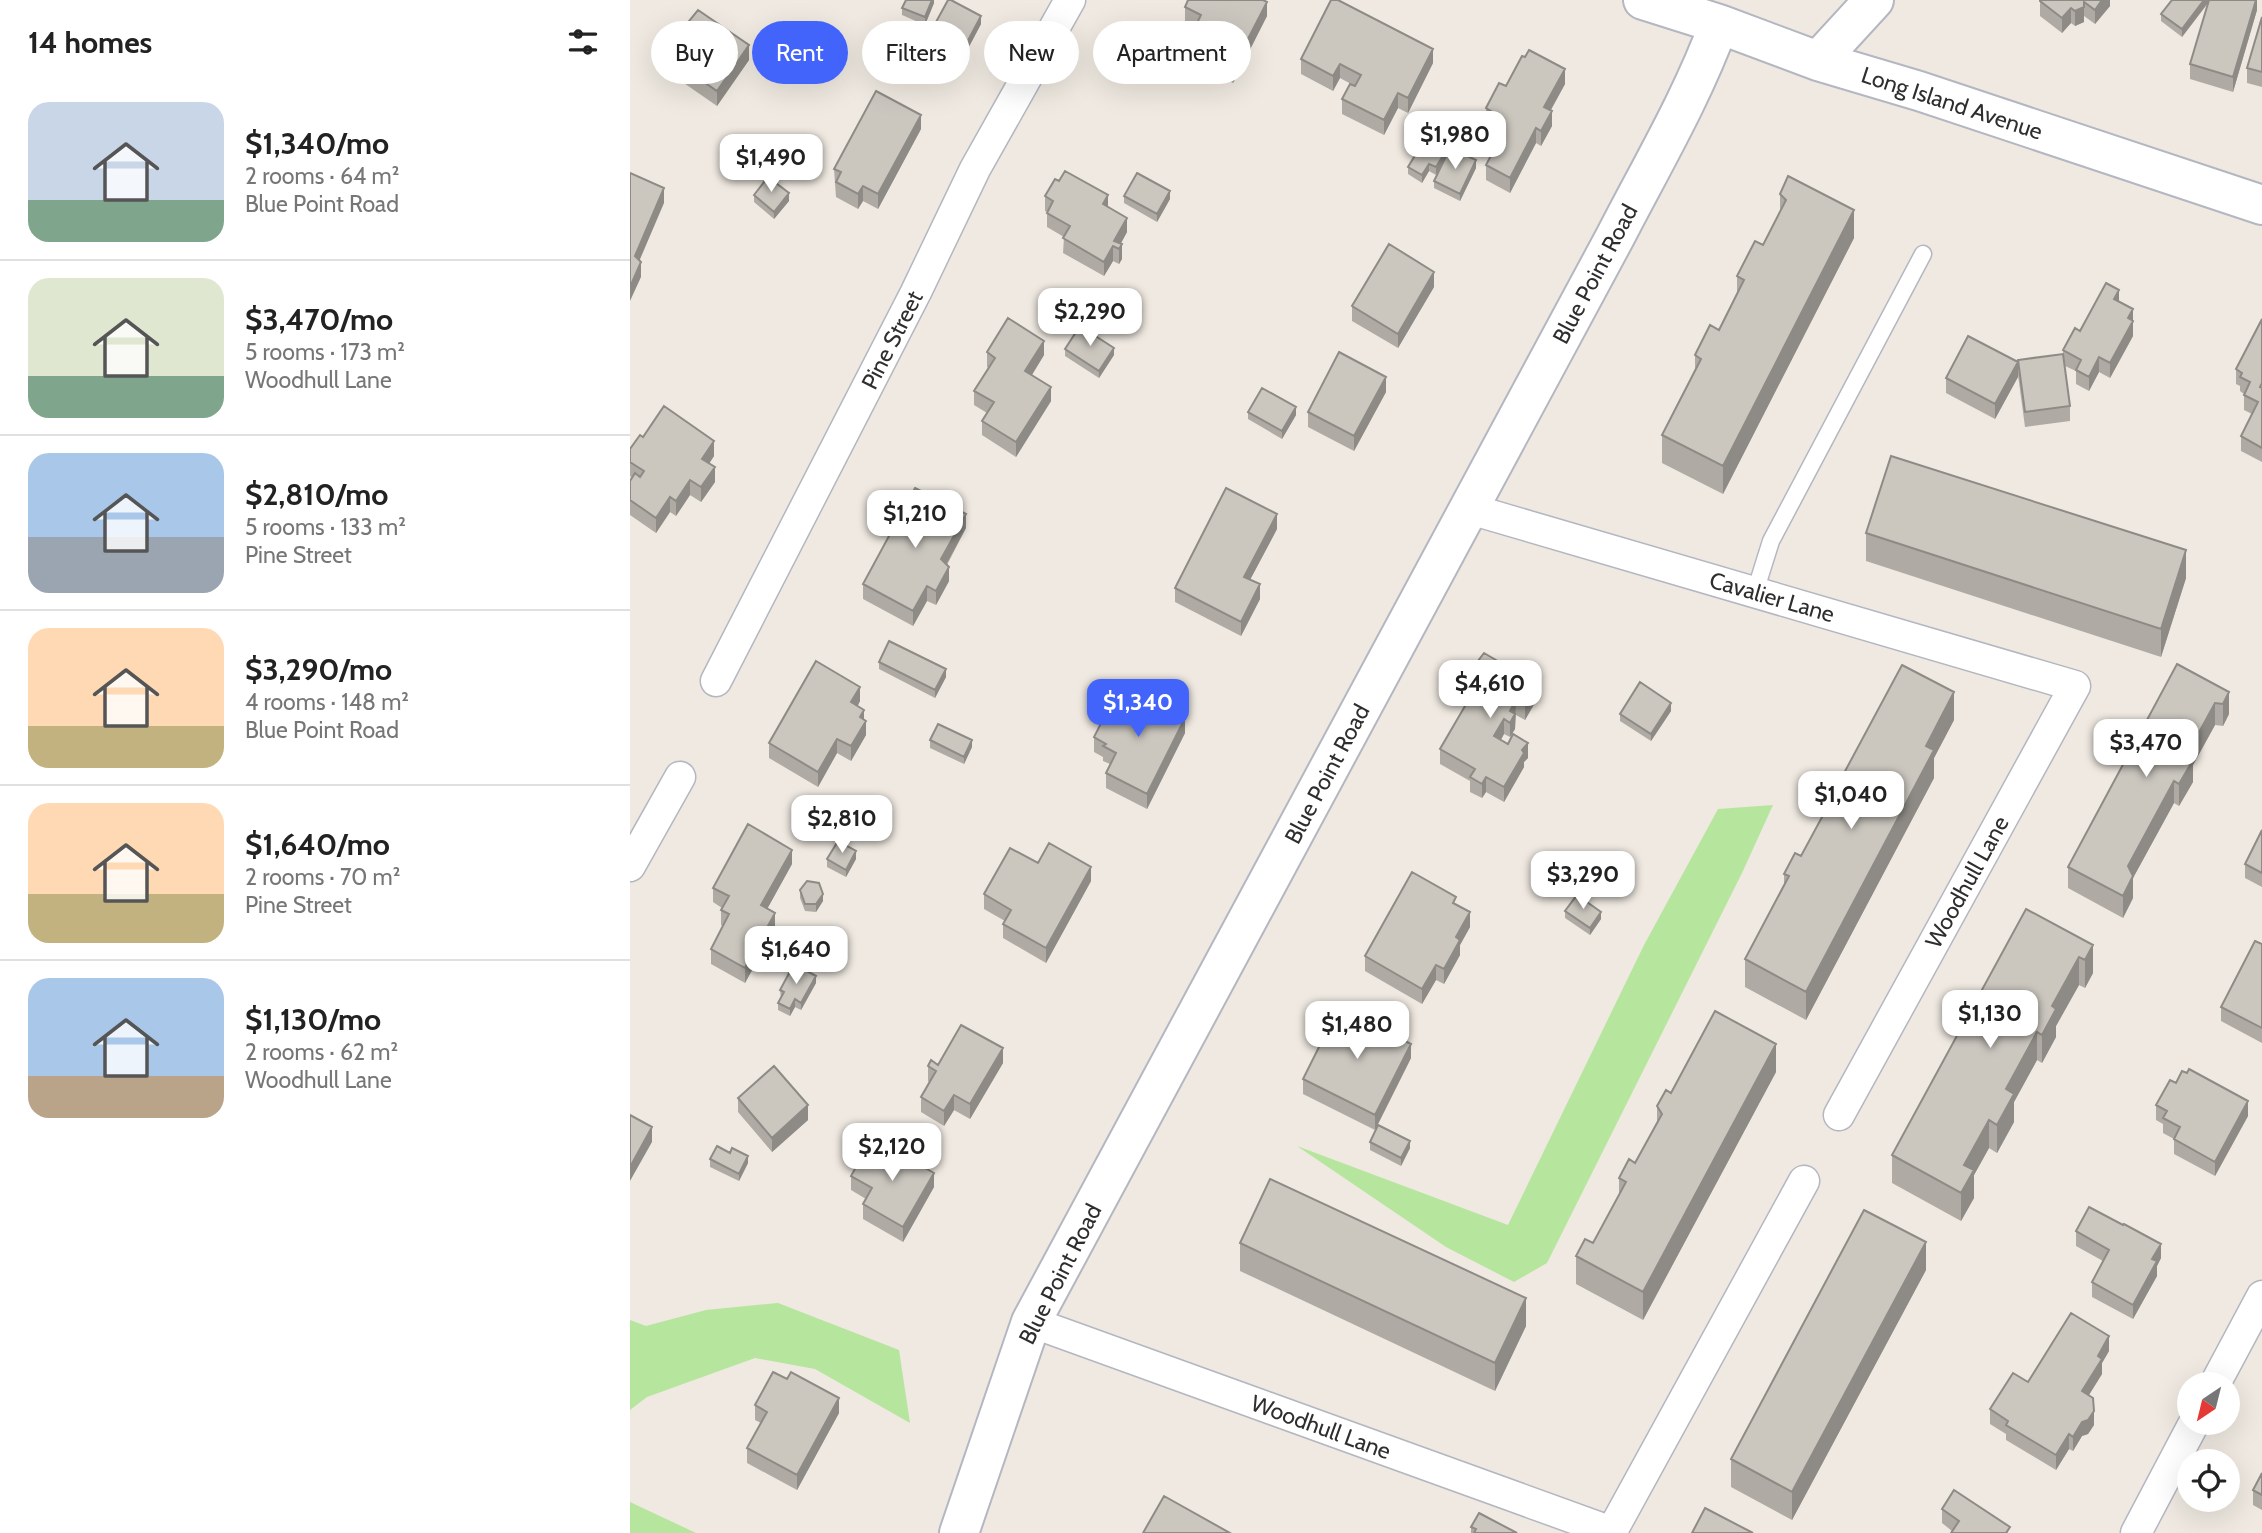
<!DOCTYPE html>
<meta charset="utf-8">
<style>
:root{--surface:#fff;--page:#f2f2f2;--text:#222;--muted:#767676;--line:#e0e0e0;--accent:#4264fb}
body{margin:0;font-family:Cabin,sans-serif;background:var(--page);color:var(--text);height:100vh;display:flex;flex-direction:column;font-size:26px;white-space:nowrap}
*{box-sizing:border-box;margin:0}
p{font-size:23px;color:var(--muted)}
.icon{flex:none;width:38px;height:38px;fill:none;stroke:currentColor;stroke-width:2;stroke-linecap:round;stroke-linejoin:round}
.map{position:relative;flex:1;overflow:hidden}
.panel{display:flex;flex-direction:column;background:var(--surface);width:630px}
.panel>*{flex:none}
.hud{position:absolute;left:21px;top:21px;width:665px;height:63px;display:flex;gap:14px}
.needle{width:46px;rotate:215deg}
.buttons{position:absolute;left:1547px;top:1372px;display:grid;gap:14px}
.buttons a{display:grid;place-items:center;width:63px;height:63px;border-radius:50%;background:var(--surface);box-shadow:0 7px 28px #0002;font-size:35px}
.price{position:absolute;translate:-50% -60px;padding:0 16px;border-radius:14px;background:#fff;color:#222;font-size:23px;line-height:46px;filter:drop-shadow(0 2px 4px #0008)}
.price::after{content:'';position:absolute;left:50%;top:42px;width:21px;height:16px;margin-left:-10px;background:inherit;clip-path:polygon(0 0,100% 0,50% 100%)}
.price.active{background:var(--accent);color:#fff}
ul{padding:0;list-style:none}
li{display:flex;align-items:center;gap:21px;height:175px;padding:0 28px}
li+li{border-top:2px solid var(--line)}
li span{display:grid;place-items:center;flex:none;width:196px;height:140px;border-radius:21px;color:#555}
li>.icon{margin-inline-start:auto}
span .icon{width:84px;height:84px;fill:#fffc;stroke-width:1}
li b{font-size:30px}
h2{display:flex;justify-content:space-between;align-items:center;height:84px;padding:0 28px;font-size:30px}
.pill{padding:0 24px;border-radius:32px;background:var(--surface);box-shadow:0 7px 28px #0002;font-size:24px;line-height:63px}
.pill.active{background:var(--accent);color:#fff}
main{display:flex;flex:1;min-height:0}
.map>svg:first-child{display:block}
.green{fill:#b6e59e}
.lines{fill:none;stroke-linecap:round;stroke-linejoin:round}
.service-casing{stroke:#b4b7c1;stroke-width:19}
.minor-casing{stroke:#b4b7c1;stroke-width:33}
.tertiary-casing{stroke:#b4b7c1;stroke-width:42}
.service{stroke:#fff;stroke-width:16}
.minor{stroke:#fff;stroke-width:30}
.tertiary{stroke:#fff;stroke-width:38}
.wall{fill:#afaba4}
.shaded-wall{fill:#8e8b86}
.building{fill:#cbc7bf;stroke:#8e8b86;stroke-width:2}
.labels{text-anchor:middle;stroke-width:6;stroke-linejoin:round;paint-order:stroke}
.street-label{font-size:23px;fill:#2e2e2e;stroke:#fff}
</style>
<main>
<section class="panel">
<h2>14 homes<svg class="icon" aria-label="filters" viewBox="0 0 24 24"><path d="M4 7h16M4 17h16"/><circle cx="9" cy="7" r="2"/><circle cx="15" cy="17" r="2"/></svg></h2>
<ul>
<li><span style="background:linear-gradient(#c9d6e8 70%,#7fa58c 0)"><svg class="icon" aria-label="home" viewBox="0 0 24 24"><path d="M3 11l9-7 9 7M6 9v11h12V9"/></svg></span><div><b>$1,340/mo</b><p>2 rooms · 64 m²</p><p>Blue Point Road</p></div></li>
<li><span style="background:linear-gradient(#dfe7d0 70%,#7fa58c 0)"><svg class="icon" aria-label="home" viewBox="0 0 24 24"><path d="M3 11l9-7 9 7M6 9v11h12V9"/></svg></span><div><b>$3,470/mo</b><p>5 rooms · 173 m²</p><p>Woodhull Lane</p></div></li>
<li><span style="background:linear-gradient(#a9c7e8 60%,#9aa5b1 0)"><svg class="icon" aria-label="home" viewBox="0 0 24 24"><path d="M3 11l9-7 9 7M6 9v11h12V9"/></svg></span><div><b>$2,810/mo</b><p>5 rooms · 133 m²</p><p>Pine Street</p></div></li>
<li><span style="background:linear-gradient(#ffd9b3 70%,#c2b280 0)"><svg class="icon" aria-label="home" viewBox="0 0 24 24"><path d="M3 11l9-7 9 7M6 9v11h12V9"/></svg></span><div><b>$3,290/mo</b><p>4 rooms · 148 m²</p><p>Blue Point Road</p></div></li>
<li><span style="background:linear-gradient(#ffd9b3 65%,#c2b280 0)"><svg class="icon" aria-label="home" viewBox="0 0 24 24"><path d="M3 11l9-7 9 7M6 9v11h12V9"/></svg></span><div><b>$1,640/mo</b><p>2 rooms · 70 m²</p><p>Pine Street</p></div></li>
<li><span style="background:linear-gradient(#a9c7e8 70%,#b9a48a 0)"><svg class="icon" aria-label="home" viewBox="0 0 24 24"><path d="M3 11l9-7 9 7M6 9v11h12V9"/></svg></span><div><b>$1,130/mo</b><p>2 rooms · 62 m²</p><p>Woodhull Lane</p></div></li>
</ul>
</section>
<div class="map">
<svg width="1632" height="1533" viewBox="0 0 1632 1533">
<rect width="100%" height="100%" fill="#efe9e1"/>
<path class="green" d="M1143 805 1112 873 917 1263 884 1282 816 1247 667 1146 878 1225 1014 945 1088 809Z
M148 1303 269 1350 280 1423 185 1369 125 1358 17 1397 0 1410V1320L16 1326 76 1310Z
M0 1502 66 1533H0Z"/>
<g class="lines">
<defs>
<path id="service" d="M1125 592 1141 541 1293 254"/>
<path id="minor" d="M840 509 1445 686 1209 1115
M86 681 286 292 345 169 440 0
M0 866 50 777
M401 1322 982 1532
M1585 1384 1632 1296
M981 1533 1174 1181
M1506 1533 1564 1423"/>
<path id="tertiary" d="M1013 0 1089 24 1188 61 1289 91 1632 205
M1188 61 1244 0
M329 1533 401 1322 985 237C1021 167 1062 98 1089 24"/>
</defs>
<use href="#service" class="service-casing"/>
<use href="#minor" class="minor-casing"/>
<use href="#tertiary" class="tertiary-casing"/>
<use href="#service" class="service"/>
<use href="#minor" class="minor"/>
<use href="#tertiary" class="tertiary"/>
</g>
<path class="wall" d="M304 0V3L295 25 272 15V8Z
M1480 0V6L1465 24 1454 16V22L1445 26 1441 23 1432 33 1410 16V1Z
M1542 0H1627V10L1603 92 1560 79V64L1579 2 1552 37 1531 21V14Z
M555 7 637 16 603 83 556 60V45L565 26 555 21Z
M1632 17V87L1617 83V68Z
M351 24 333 58 300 41V33Z
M46 37 119 60 87 106 38 72V57L46 46Z
M671 59 803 63 778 113 768 108 754 135 712 114V99L721 84 710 78 703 91 671 74Z
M935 84 921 110 922 126 911 146 906 143 880 193 856 180V165L860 157 851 152V138L858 124 856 123V108L876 86Z
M291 129 248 209 233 201 228 209 206 197 204 169Z
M817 154 846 168 830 201 804 188V181L812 165 806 175 799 171 792 183 778 174V167Z
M1150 194 1224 238 1093 494 1032 463V435L1065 372V355L1089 330 1107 294V276L1133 245 1150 212Z
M124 195 159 201 144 219 124 202Z
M415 196 478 206 497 232 490 244 492 259 489 264 483 261 474 276 433 253 434 237 417 227V212L415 211Z
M494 196 540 199 527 222 494 203Z
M804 287 768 348 722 321V306Z
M1489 302 1503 309V336L1480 378 1469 372 1459 391 1446 384V371L1435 366 1440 406V421L1395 427 1388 375V360L1433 354V350L1450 331Z
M1632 319V462L1611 451V436L1622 414 1614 410V394L1610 391V386L1606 384V369Z
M435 349 484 355 469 378 435 356Z
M357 352 414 355 402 375 421 401 386 457 352 435V421L357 413 344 405V391L359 368 357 367Z
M1388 377 1365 419 1316 393V378Z
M756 392 724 451 678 427V412Z
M618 412 666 415 652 439 618 419Z
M13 437 84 456 79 464 85 482 71 502 60 495 46 516 40 512 26 533 0 515V481L2 478 0 476V449Z
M336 528 317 565 319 581 306 605 297 601 283 626 233 599V584Z
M647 529 620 580 630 599 611 636 545 602V588Z
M1236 533 1556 578 1531 657 1236 561Z
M249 662 316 677 305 698 249 669Z
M1547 664 1599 692V714L1593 726 1585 725 1563 765V782L1549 806 1544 803 1503 878V898L1493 918 1438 888V867Z
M829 686 910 694 895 720 886 715 885 729 880 737 874 734 871 740 898 758 894 762V767L874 802 856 792 852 798 840 792V781L810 764V749L836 705 829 701Z
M230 701 228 706 234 719 236 735 221 761 207 753 188 787 139 758V743Z
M510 703 555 733 517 809 476 788V773L480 764 473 761V757L464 752V737Z
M1041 711 1021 741 990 721V714Z
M1324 720 1304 758V778L1176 1020 1115 987V959L1154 886V874L1171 856 1191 818V803L1213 775Z
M300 740 342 747 334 764 300 748Z
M1632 830V887L1615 878V864Z
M197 859H226L216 877 197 867Z
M408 863 461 881 416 963 373 938V924L375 921 354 909V894Z
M162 864 137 909 145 928 115 983 81 964V949L93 926 91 925V910L92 908 83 902V888Z
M170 890 193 901 186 912 175 911 170 898Z
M826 905 840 927 830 945V955L814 984 806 980 792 1004 735 971V956Z
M1396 909 1463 945V973L1455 988 1449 985 1426 1026V1037L1412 1063 1407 1060 1384 1102V1122L1367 1153 1359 1148 1344 1175V1198L1331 1221 1262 1183V1155Z
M935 911 971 919 960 935 935 918Z
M1632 944V1043L1591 1021V1007Z
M186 983 171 1010 165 1007 160 1016 148 1010V1003L151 998 150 990Z
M781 1058 745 1130 673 1094V1079Z
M373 1063 340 1119 324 1110 314 1126 291 1112V1097L299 1082 298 1081V1066L308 1065Z
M1146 1072 1013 1320 946 1284V1256L963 1243 989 1195V1178L1005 1163 1027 1123V1106L1041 1093Z
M108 1098 178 1120 142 1152 108 1112Z
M1526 1105 1618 1116 1585 1176 1544 1154V1139L1533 1133V1124L1526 1120Z
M740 1142 780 1148 771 1166 740 1150Z
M80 1159 118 1163 109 1181 80 1167Z
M221 1176 304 1187 273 1242 233 1219V1204L236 1199 221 1190Z
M1493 1225 1531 1258 1527 1266V1276L1503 1319 1462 1297V1282L1473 1261 1446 1246V1231Z
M610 1243 896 1326 865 1391 610 1271Z
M1296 1270 1162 1520 1101 1487V1459Z
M1479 1351 1472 1363V1374L1459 1395 1464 1425 1458 1434 1452 1436 1443 1451 1439 1449 1426 1470 1376 1440V1434L1360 1424V1409L1398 1382Z
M125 1405 209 1413 167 1490 117 1463V1448L131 1423 125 1420Z
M1632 1473V1510L1623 1505V1490Z
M1312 1509 1380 1533 1322 1531 1312 1523Z
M841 1527 887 1533H841Z"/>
<path class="shaded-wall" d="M302 0H304V3L295 25V17Z
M1472 0H1480V6L1465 24V10Z
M1574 0H1580L1552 37V29Z
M1626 0H1627V10L1603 92V77Z
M637 2V16L603 83V68Z
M1454 2V22L1445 26V11Z
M1441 8V23L1432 33V18Z
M351 16V24L333 58V50Z
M119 45V60L87 106V91Z
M803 49V63L778 113V98Z
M710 64V78L703 91V76Z
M935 69V84L914 122V107Z
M768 93V108L754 135V120Z
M922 111V126L911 146V131Z
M291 115V129L248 209V194Z
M906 128V143L880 193V178Z
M817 149V157L806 175V167Z
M846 160V168L830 201V194Z
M799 164V171L792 183V175Z
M233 186V201L228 209V194Z
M34 188V203L5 271V256Z
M540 191V199L527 222V214Z
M159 193V201L144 219V212Z
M478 195V209L473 204Z
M1224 210V238L1093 494V466Z
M497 218V232L488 249 484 241Z
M492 244V259L489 264V249Z
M483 246V261L474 276V262Z
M11 262V277L0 301V287Z
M804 272V287L768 348V334Z
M1489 290V304L1484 299Z
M1503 309V336L1480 378V363L1498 318Z
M414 341V355L395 386V371Z
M484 348V355L469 378V371Z
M1469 357V372L1459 391V377Z
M1388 362V377L1365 419V404Z
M756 377V392L724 451V436Z
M421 387V401L386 457V442Z
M666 407V415L652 439V431Z
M84 441V456L72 474V459Z
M85 467V482L71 502V487Z
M60 480V495L46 516V501Z
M40 497V512L26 533V518Z
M336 514V528L311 574V559Z
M647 514V529L614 591V577Z
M1556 550V578L1531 657V629Z
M319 567V581L306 605V591Z
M630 584V599L611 636V622Z
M297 586V601L283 626V611Z
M316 669V677L305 698V690Z
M910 680V694L895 720V705Z
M230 687V701L221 717V702Z
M1324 692V720L1304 758V778L1176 1020V992L1296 746Z
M1599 692V714L1593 726V704Z
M886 700 885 729 880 737V711Z
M1041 703V711L1021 741V734Z
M1585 703V725L1563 765V782L1549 806V784L1556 756Z
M234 710V724L236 721V735L221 761V746L230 717Z
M555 718V733L517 809V794Z
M874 719V734L864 751V736Z
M207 739V753L188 787V772Z
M342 740V747L334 764V757Z
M898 743V758L894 762V767L874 802V787L892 750Z
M856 777V792L852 798V784Z
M1544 781V803L1503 878V898L1493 918V896L1498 866Z
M162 850V864L131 920V905Z
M226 851V859L216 877V870Z
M461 867V881L416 963V948Z
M193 894V901L186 912V904Z
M840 912V927L830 945V955L814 984V969L826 937Z
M971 912V919L960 935V928Z
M145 913V928L115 983V968Z
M1463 945V973L1455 988V960Z
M1449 957V985L1426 1026V1037L1412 1063V1035L1422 1006Z
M806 965V980L792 1004V989Z
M186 976V983L171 1010V1003Z
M165 999V1007L160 1016V1009Z
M1407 1032V1060L1384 1102V1122L1367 1153V1125L1376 1089Z
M781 1044V1058L745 1130V1115Z
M1146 1044V1072L1013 1320V1292Z
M373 1048V1063L340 1119V1104Z
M324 1095V1110L314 1126V1111Z
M1618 1101V1116L1585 1176V1162Z
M178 1105V1120L142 1152V1138Z
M1359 1120V1148L1344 1175V1198L1331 1221V1193L1334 1165Z
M22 1127V1142L0 1181V1167Z
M780 1141V1148L771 1166V1158Z
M118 1156V1163L109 1181V1174Z
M304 1173V1187L273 1242V1227Z
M1296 1242V1270L1162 1520V1492Z
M1531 1244V1258L1527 1266V1276L1503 1319V1305L1522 1259Z
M896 1298V1326L865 1391V1363Z
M1479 1336V1351L1472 1363V1374L1452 1406V1391L1468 1356Z
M209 1398V1413L167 1490V1475Z
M1464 1411V1425L1458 1434 1452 1436 1443 1451V1437L1452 1422Z
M1439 1434V1449L1426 1470V1455Z"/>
<path class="building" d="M276 0H302L295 17 272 8Z
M318 0H321L351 16 333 50 300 33Z
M558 0H633L637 2 603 68 556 45 571 15 555 7Z
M701 0H708L803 49 778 98 768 93 754 120 712 99 720 84 725 86 731 75 710 64 703 76 671 59Z
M1410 0H1472L1465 10 1454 2V7L1445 11 1441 8 1432 18 1410 1Z
M1542 0H1574L1552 29 1531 14Z
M1579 0H1626L1603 77 1560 64Z
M68 10 119 45 87 91 38 57 49 41 46 37Z
M1632 17V72L1617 68Z
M899 50 935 69 914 107 922 111 911 131 906 128 880 178 856 165 866 146 851 138 864 113 856 108 869 83 876 86 892 56 895 57Z
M246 91 291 115 248 194 233 186 228 194 206 182 211 172 204 169Z
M797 136 817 149 806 167 799 164 792 175 778 167Z
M820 148 846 160 830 194 804 181Z
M435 171 478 195 473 204 497 218 484 241 492 244 489 249 483 246 474 262 433 238 440 226 417 213 423 201 415 196 425 179 429 181Z
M0 173 34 188 5 256 11 262 0 287Z
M507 173 540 191 527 214 494 196Z
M1158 176 1224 210 1093 466 1032 435 1071 359 1065 355 1080 325 1089 330 1114 280 1107 276 1125 241 1133 245 1156 200 1150 194Z
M138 177 159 193 144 212 124 195Z
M759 244 804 272 768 334 722 306Z
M1476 283 1489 290 1484 299 1503 309 1498 318 1503 321 1480 363 1469 357 1459 377 1446 370 1451 360 1433 350 1445 328 1450 331Z
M378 318 414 341 395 371 421 387 386 442 352 421 364 402 344 391 365 358 357 352Z
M1632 319V383L1630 387 1632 388V448L1611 436 1628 402 1614 395 1620 382 1610 377 1612 373 1606 369Z
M450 326 484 348 469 371 435 349Z
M1338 336 1388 362 1365 404 1316 378Z
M709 352 756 377 724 436 678 412Z
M1433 354 1440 406 1395 412 1388 360Z
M632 388 666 407 652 431 618 412Z
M34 406 84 441 72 459 85 467 71 487 60 480 46 501 40 497 26 518 0 500V481L5 473 10 477 14 471 0 462V449L10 435 13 437Z
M1261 456 1556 550 1531 629 1236 533Z
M285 488 336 514 311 559 319 567 306 591 297 586 283 611 233 584Z
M596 488 647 514 614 577 630 584 611 622 545 588Z
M259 641 316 669 305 690 249 662Z
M854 653 883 670 886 665 910 680 895 705 886 700 880 711 885 714 880 723 874 719 864 736 878 744 883 734 898 743 892 750 894 753 874 787 856 777 852 784 840 777 845 769 810 749 842 694 829 686Z
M186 661 230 687 221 702 234 710 230 717 236 721 221 746 207 739 188 772 139 743Z
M1547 664 1599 692 1593 704 1585 703 1556 756 1563 760 1549 784 1544 781 1498 866 1503 876 1493 896 1438 867Z
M1272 665 1324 692 1296 746 1304 750 1176 992 1115 959 1159 876 1154 874 1165 853 1171 856 1198 806 1191 803 1208 773 1213 775Z
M1010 682 1041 703 1021 734 990 714Z
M487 692 510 703 513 697 555 718 517 794 476 773 486 753 473 746 476 744 464 737Z
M308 724 342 740 334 757 300 740Z
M118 824 162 850 131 905 145 913 115 968 81 949 99 914 91 910 99 896 83 888Z
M1632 830V873L1615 864Z
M208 841 226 851 216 870 197 859Z
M419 843 461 867 416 948 373 924 381 910 354 894 380 848 408 863Z
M782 872 826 897 823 903 840 912 826 937 830 940 814 969 806 965 792 989 735 956Z
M177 881 189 883 193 894 186 904H175L170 890Z
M947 895 971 912 960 928 935 911Z
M1396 909 1463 945 1455 960 1449 957 1422 1006 1426 1009 1412 1035 1407 1032 1376 1089 1384 1094 1367 1125 1359 1120 1334 1165 1344 1170 1331 1193 1262 1155Z
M1625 941 1632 944V1028L1591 1007Z
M164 964 186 976 171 1003 165 999 160 1009 148 1003 154 992 150 990Z
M709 1007 781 1044 745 1115 673 1079Z
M1085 1011 1146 1044 1013 1292 946 1256 955 1239 963 1243 996 1182 989 1178 999 1159 1005 1163 1032 1114 1027 1106 1036 1090 1041 1093Z
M331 1025 373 1048 340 1104 324 1095 314 1111 291 1097 306 1071 298 1066 301 1060 308 1065Z
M144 1066 178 1105 142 1138 108 1098Z
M1559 1069 1618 1101 1585 1162 1544 1139 1550 1127 1533 1118 1537 1111 1526 1105 1540 1080 1546 1083 1552 1071 1557 1073Z
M0 1115 22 1127 0 1167Z
M748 1125 780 1141 771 1158 740 1142Z
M239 1143 264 1157 267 1152 304 1173 273 1227 233 1204 242 1188 221 1176Z
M87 1146 100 1153 102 1148 118 1156 109 1174 80 1159Z
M640 1179 896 1298 865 1363 610 1243Z
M1459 1207 1493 1225 1494 1224 1531 1244 1522 1259 1527 1261 1503 1305 1462 1282 1479 1250 1446 1231Z
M1234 1210 1296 1242 1162 1492 1101 1459Z
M1441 1313 1479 1336 1468 1356 1472 1359 1452 1391 1463 1398 1464 1411 1458 1420 1452 1422 1443 1437 1439 1434 1426 1455 1376 1425 1378 1421 1360 1409 1383 1373 1398 1382Z
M143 1372 157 1379 161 1372 209 1398 167 1475 117 1448 137 1412 125 1405Z
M1632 1473V1495L1623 1490Z
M1324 1490 1380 1527 1376 1533H1321L1329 1521 1312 1509Z
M534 1496 600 1533H513Z
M1075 1508 1123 1533H1062Z
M849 1513 887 1533H844L846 1529 841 1527Z"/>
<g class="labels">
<g class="street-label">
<text transform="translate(1322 103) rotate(18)" y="8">Long Island Avenue</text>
<text transform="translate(965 274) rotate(-62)" y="8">Blue Point Road</text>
<text transform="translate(262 340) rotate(-63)" y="8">Pine Street</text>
<text transform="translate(1142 597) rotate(16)" y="8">Cavalier Lane</text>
<text transform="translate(697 774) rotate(-62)" y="8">Blue Point Road</text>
<text transform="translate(1337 882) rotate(-61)" y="8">Woodhull Lane</text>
<text transform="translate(430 1274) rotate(-63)" y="8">Blue Point Road</text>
<text transform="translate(691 1427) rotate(20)" y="8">Woodhull Lane</text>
</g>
</g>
</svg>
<div class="buttons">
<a><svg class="needle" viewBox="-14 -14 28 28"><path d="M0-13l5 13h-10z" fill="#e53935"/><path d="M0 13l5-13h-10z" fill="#767676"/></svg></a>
<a><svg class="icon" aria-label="locate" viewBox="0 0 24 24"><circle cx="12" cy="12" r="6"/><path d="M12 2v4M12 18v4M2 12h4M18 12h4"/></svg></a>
</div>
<b class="price" style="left:825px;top:171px">$1,980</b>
<b class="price" style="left:141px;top:194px">$1,490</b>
<b class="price" style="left:460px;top:348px">$2,290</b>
<b class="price" style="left:285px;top:550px">$1,210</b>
<b class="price" style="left:860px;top:720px">$4,610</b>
<b class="price active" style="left:508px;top:739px">$1,340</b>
<b class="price" style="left:1516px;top:779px">$3,470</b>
<b class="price" style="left:1221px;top:831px">$1,040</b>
<b class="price" style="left:212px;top:855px">$2,810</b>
<b class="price" style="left:953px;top:911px">$3,290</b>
<b class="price" style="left:166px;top:986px">$1,640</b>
<b class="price" style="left:1360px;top:1050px">$1,130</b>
<b class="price" style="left:727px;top:1061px">$1,480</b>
<b class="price" style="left:262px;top:1183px">$2,120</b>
<div class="hud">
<a class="pill">Buy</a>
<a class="pill active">Rent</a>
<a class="pill">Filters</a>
<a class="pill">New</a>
<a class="pill">Apartment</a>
</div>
</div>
</main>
